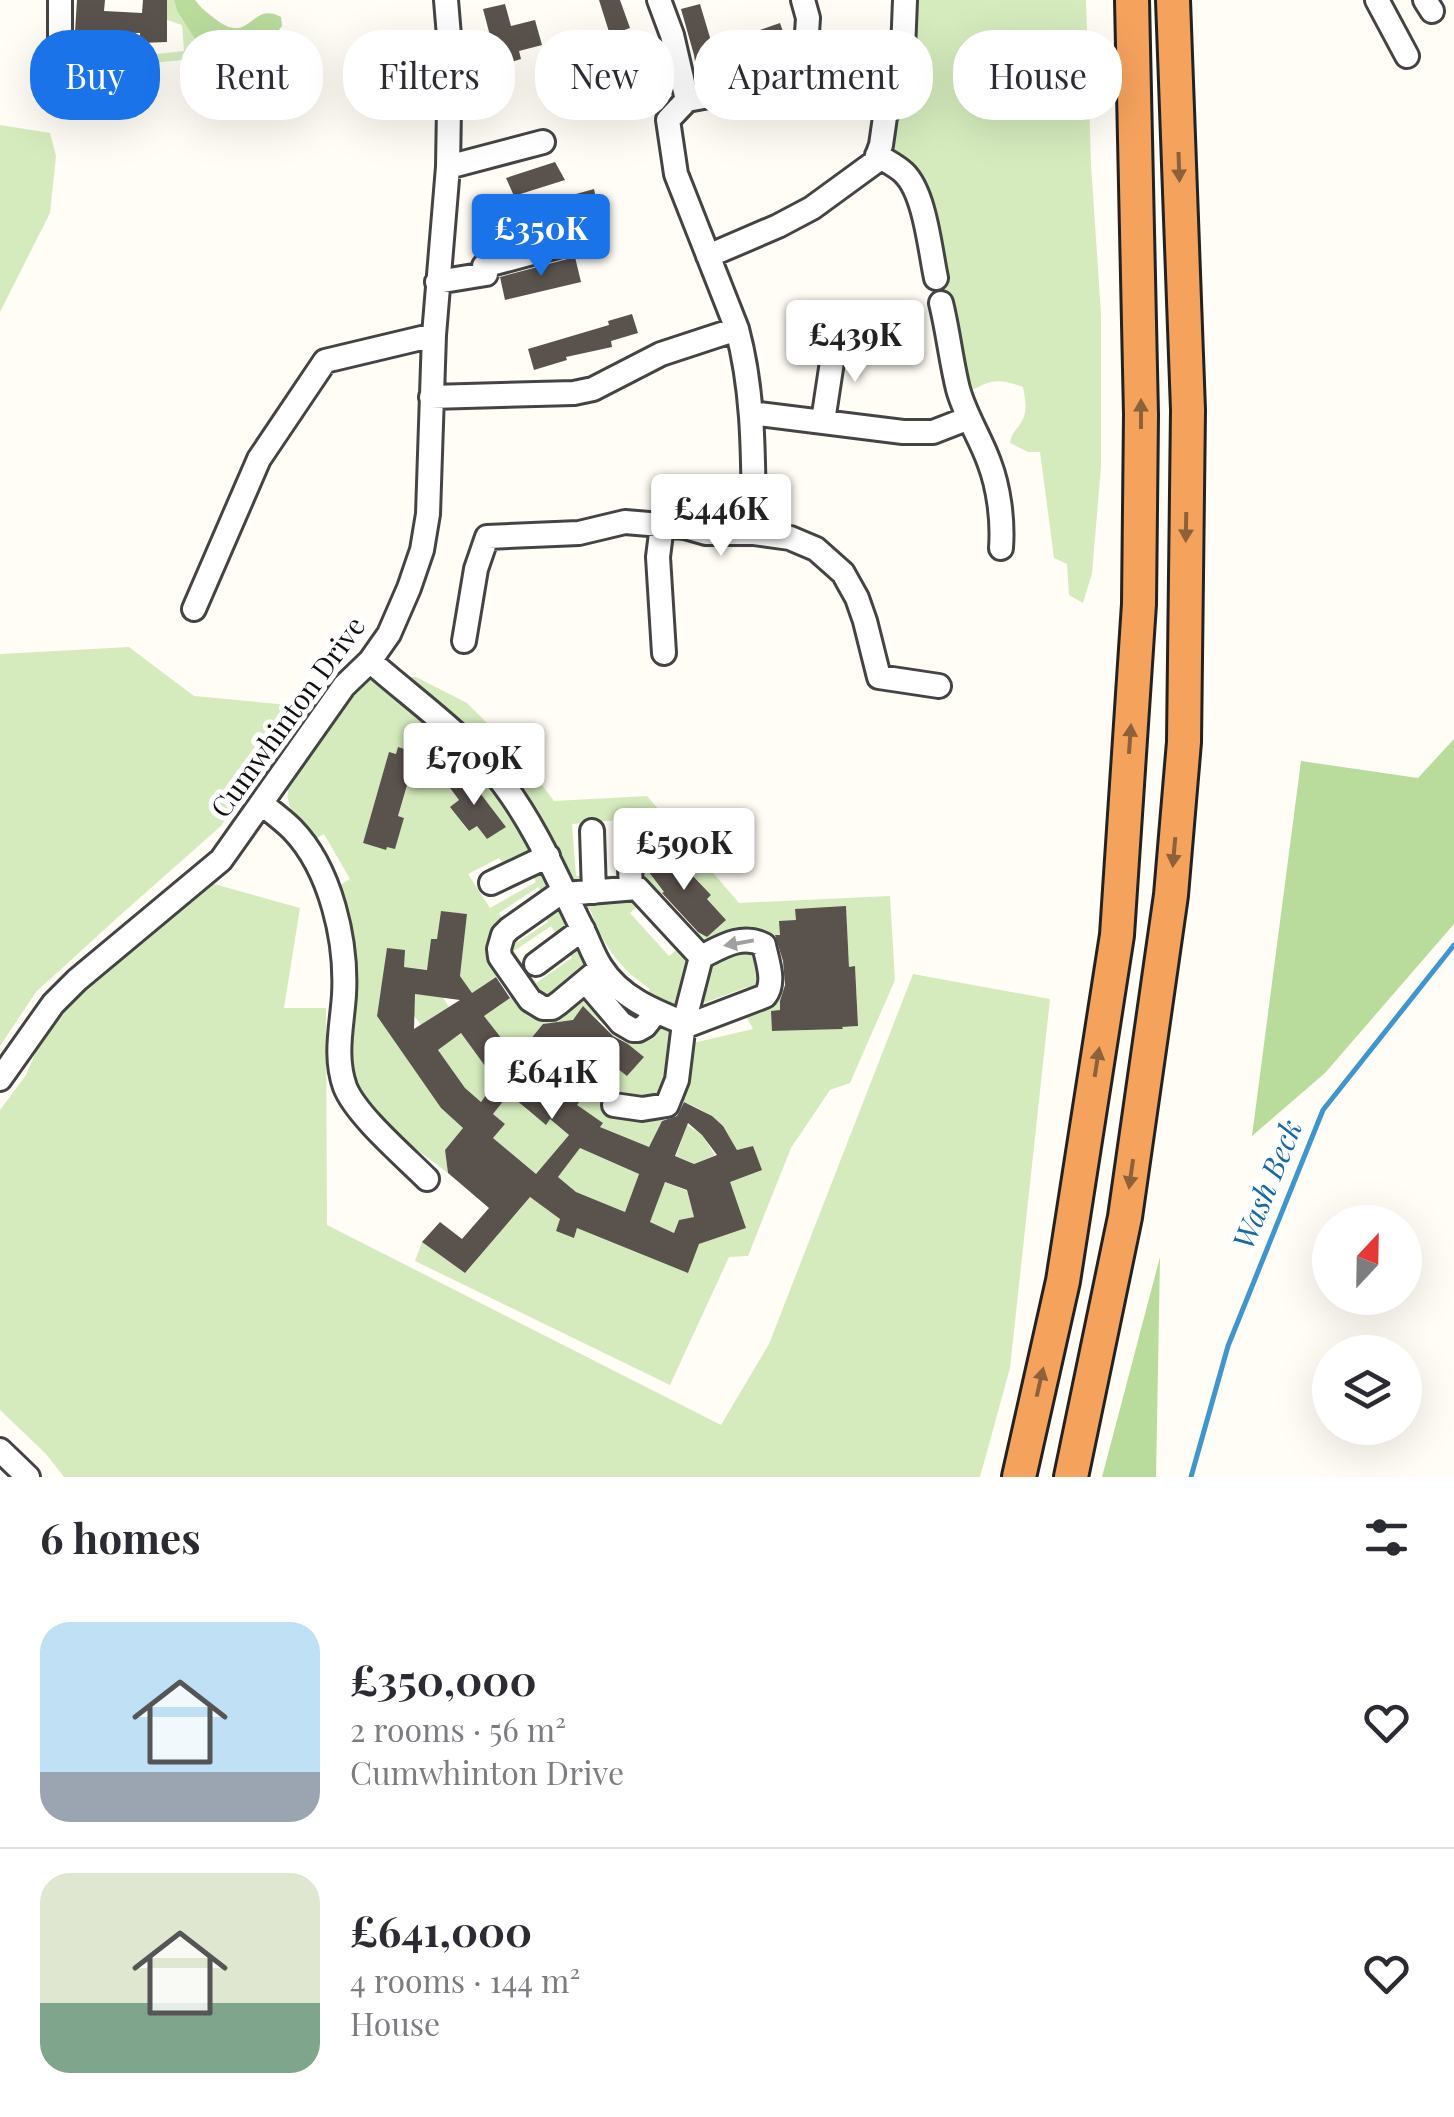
<!DOCTYPE html>
<meta charset="utf-8">
<style>
:root{--surface:#fff;--page:#f2f2f3;--text:#2b2b33;--muted:#7c7c81;--line:#e1e1e2;--accent:#1a73e8}
body{margin:0;font-family:"Playfair Display",serif;background:var(--page);color:var(--text);height:100vh;display:flex;flex-direction:column;font-size:38px;white-space:nowrap}
*{box-sizing:border-box;margin:0}
p{font-size:32px;color:var(--muted)}
.icon{flex:none;width:55px;height:55px;fill:none;stroke:currentColor;stroke-width:2;stroke-linecap:round;stroke-linejoin:round}
.map{position:relative;height:1477px;overflow:hidden}
.panel{display:flex;flex-direction:column;background:var(--surface);flex:1}
.panel>*{flex:none}
.banner{position:absolute;left:30px;top:30px;width:1395px;height:90px;display:flex;gap:20px}
.needle{width:65px;rotate:22deg}
.fabs{position:absolute;left:1312px;top:1205px;display:grid;gap:20px}
.fabs a{display:grid;place-items:center;width:110px;height:110px;border-radius:50%;background:var(--surface);box-shadow:0 10px 40px #0002;font-size:50px}
.price{position:absolute;translate:-50% -85px;padding:0 22px;border-radius:10px;background:#fff;color:#222;font-size:32px;line-height:65px;filter:drop-shadow(0 2px 5px #0008)}
.price::after{content:'';position:absolute;left:50%;top:60px;width:30px;height:22px;margin-left:-15px;background:inherit;clip-path:polygon(0 0,100% 0,50% 100%)}
.price.selected{background:var(--accent);color:#fff}
ul{padding:0;list-style:none}
li{display:flex;align-items:center;gap:30px;height:250px;padding:0 40px}
li+li{border-top:2px solid var(--line)}
li span{display:grid;place-items:center;flex:none;width:280px;height:200px;border-radius:30px;color:#555}
li>.icon{margin-inline-start:auto}
span .icon{width:120px;height:120px;fill:#fffc;stroke-width:1}
li b{font-size:42px}
h2{display:flex;justify-content:space-between;align-items:center;height:120px;padding:0 40px;font-size:42px}
.pill{padding:0 35px;border-radius:40px;background:var(--surface);box-shadow:0 10px 40px #0002;font-size:35px;line-height:90px}
.pill.selected{background:var(--accent);color:#fff}
.map>svg:first-child{display:block}
.green{fill:#d5ebbd;fill-rule:evenodd}
.forest{fill:#b9dc9c}
.lines{fill:none;stroke-linecap:round;stroke-linejoin:round}
.stream{stroke:#3f96cf;stroke-width:5}
.building{fill:#5a524d;fill-rule:evenodd}
.minor-casing{stroke:#444;stroke-width:28}
.highway-casing{stroke:#222;stroke-width:38}
.minor{stroke:#fff;stroke-width:22}
.highway{stroke:#f5a25d;stroke-width:32}
.oneway{fill:#8e613b}
.oneway2{fill:#a0a0a0}
.labels{text-anchor:middle;stroke-width:10;stroke-linejoin:round;paint-order:stroke}
.street-label{font-size:28px;fill:#111;stroke:#fff}
.water-label{font-size:30px;font-style:italic;fill:#1768a6;stroke:#fff}
</style>
<div class="map">
<svg width="1454" height="1477" viewBox="0 0 1454 1477">
<rect width="100%" height="100%" fill="#fffdf5"/>
<path class="green" d="M167 0H174L177 11 198 44 241 55 138 64V56L184 51 182 25 167 20Z
M908 0H1086L1091 164 1101 314V467L1092 573 1083 603 1069 595 1067 564 1054 558 1040 452H1028L1010 443C1012 431 1017 430 1022 421 1028 410 1025 398 1023 387 994 376 986 382 961 397L951 323 931 258 893 160 878 110 884 62H908Z
M0 125 50 133 56 156 50 213 0 312Z
M129 647 194 696 300 706 221 826 117 918 36 992 0 1046V654Z
M366 677 383 685 404 677H416L467 703 521 757 554 801 647 796 739 903 890 896 895 980 850 1083 830 1090 791 1148 748 1256 729 1257 670 1385 415 1261 422 1242 465 1273 530 1197 560 1219 557 1231 573 1237 577 1228 699 1244 746 1228 737 1202 710 1211 753 1146 737 1150C723 1123 706 1108 677 1100L669 1119 664 1117 649 1147 600 1127 602 1122 575 1106 610 1063 627 1076 643 1056 583 1007 568 1027 542 1026 516 1057 484 1016 515 994 498 975 472 993 460 976 467 914 441 911 437 939 431 940 429 951H435L432 970 404 967 381 988 377 1015 441 1108 463 1128 445 1150 448 1173 385 1126 349 1079 337 887 350 879 324 834 314 840C295 816 281 807 291 775L357 682ZM399 747 410 751V757L415 759 398 816 404 818 395 848 387 847 385 850 363 843 389 753 396 754ZM464 772 506 827 487 839 477 826 468 831 451 807 459 800 447 784ZM643 818 646 832 636 836 638 875 576 876 572 824ZM656 846 688 881 694 876 711 895 707 899 725 920 707 937 699 931 694 934 660 896 664 892 640 861ZM499 858 507 869 524 862 536 882 490 908 468 874ZM538 887 545 897 536 903 548 922 518 942 499 913ZM640 904 679 948 669 956 630 913ZM846 907 849 967H855L858 1026 842 1027V1029L772 1031 785 1010 784 988H780L772 964 771 936 780 935V921H796V909ZM590 909C603 945 618 967 650 989L645 999 603 959 581 911ZM551 926 572 958 536 983 514 951ZM747 987 757 1011 747 1018 753 1029 693 1043 691 1032 699 1005Z
M214 884 300 908 284 1008H326L327 1225 721 1425 769 1344 913 974 1050 999 1010 1368 980 1477H64L46 1454 0 1410V1110L26 1075 50 1019 122 951Z
M437 988 449 1007 421 1025 408 1008 415 994 429 995Z
M461 1033 496 1081 481 1102 465 1088 438 1050Z
M512 1091 526 1109 545 1124 550 1119 569 1135 536 1174 493 1138 505 1124 493 1114Z
M687 1125 702 1135 715 1155 694 1164 676 1156Z
M580 1148 639 1174 625 1212 576 1192 558 1177Z
M665 1182 687 1191 694 1217 679 1220 674 1233 650 1222Z"/>
<path class="forest" d="M174 0H195C201 8 206 12 214 18 251 48 250 0 281 17L282 26C273 38 256 55 240 55 228 55 211 47 198 44L177 11Z
M1454 739V924L1325 1073 1252 1136 1301 761 1418 778Z
M1160 1257 1156 1477H1102Z"/>
<g class="lines">
<path class="stream" d="M1191 1477 1228 1346 1323 1110 1454 945"/>
</g>
<path class="building" d="M77 0H105L104 11 142 13 143 0H167V42L140 43V33L75 32Z
M599 0H620L630 28 610 35Z
M505 4 511 26 535 20 542 45 519 51 521 59 498 66 483 9Z
M700 4 711 41 706 42 717 73 698 80 694 55 681 9Z
M780 23 786 40 766 47 760 30Z
M555 162 565 180 514 196 506 178Z
M594 189 599 212 576 219 569 196Z
M575 257 581 282 505 300 500 277Z
M632 314 638 333 611 341 612 347 566 357 567 360 534 370 528 349 609 325 608 321Z
M398 747 411 751 410 757 415 758 398 816 404 818 395 849 387 847 386 850 363 843 389 752 396 754Z
M464 772 506 827 487 839 477 826 469 831 450 807 459 800 447 784Z
M656 845 688 881 693 876 711 895 707 899 726 920 707 937 698 932 662 893 664 892 645 867 644 856Z
M846 906 849 967 855 966 858 1026 842 1027 843 1029 772 1031 771 1011 780 1010V1001L785 985 783 961 775 935H780L779 921 796 920 795 909Z
M441 911 467 914 460 976 472 993 496 977 510 998 484 1016 516 1057 543 1024 573 1020 583 1006 613 1036 628 1044 644 1057 627 1076 610 1063 577 1105 603 1123 600 1127 649 1147 662 1121 677 1116 684 1102 712 1116 723 1126 737 1150 753 1146 762 1170 730 1182 746 1228 699 1244 688 1273 577 1228 574 1238 556 1231 560 1219 530 1197 465 1273 422 1242 440 1222 462 1239 489 1208 448 1173 445 1150 463 1128 441 1108 377 1016 387 948 405 950 404 967 427 970 431 939H437ZM415 994 460 1000 414 1029ZM461 1033 496 1081 481 1102 465 1088 438 1050ZM509 1094 546 1125 550 1119 569 1135 536 1174 493 1138 505 1124 493 1114ZM688 1123 702 1135 717 1155 694 1164 675 1156ZM580 1148 639 1174 625 1212 576 1192 558 1177ZM665 1182 687 1190 694 1217 679 1220 674 1233 650 1222Z"/>
<g class="lines">
<defs>
<path id="minor" d="M659 0 672 35 687 100 668 120 676 174 737 329C755 396 753 465 754 533
M803 0 808 18 805 62
M1377 0 1407 56
M1425 0 1432 11
M60 51V0
M903 51 905 0
M687 100 720 94 767 69 789 62 843 66
M877 155C886 161 897 166 904 173 925 193 930 250 936 278
M448 167 543 142
M708 256 778 226 812 208 875 162 881 145 885 117 890 107
M437 282 486 274 484 266 595 236
M941 303C948 331 951 361 958 389 965 415 980 437 989 462 999 488 1003 521 1001 548
M431 397 574 393 593 389 661 354 737 329
M751 413 903 432H933L969 418
M823 421 835 342
M662 525 658 557 664 653
M194 609 259 459 325 361 434 335
M464 641 476 569 487 537 579 533 625 522 685 527 706 533H754L790 538 816 549 843 573 857 598 865 621 879 677 939 686
M370 661C413 699 471 740 504 785 537 829 557 878 581 926 588 939 593 955 601 967 621 999 657 1012 689 1025L765 996C776 982 767 961 764 945 742 933 721 947 701 957L684 1023 677 1080 667 1105 642 1109 614 1105
M262 804C272 812 283 820 292 829 331 869 347 941 344 995 342 1026 334 1056 345 1087 356 1115 404 1156 427 1179
M628 828 631 888
M592 831 594 892
M491 883 548 856
M563 891 509 929 503 935 499 949 500 957 530 1000 543 1008H552L559 1003 601 968
M565 894 637 888 701 957
M536 964 583 929
M586 982 621 1023 633 1030H638L645 1026 656 1012
M0 1079 53 1004 77 980 221 860 344 686 370 661 389 634 409 588 422 550 428 514 434 335 448 167 450 48 446 0
M0 1450 28 1477"/>
<path id="highway" d="M1019 1477 1063 1281 1117 935 1139 604 1141 415 1132 0
M1071 1477 1125 1217 1171 895 1184 742 1188 410 1173 0"/>
</defs>
<use href="#minor" class="minor-casing"/>
<use href="#highway" class="highway-casing"/>
<use href="#minor" class="minor"/>
<use href="#highway" class="highway"/>
</g>
<defs><path id="oneway-solid" d="M-6-.8H1V-3.2L6.5 0L1 3.2V.8H-6Z" transform="scale(2.5)"/></defs>
<g class="oneway">
<use href="#oneway-solid" transform="translate(1179 167) rotate(88)"/>
<use href="#oneway-solid" transform="translate(1141 414) rotate(-90)"/>
<use href="#oneway-solid" transform="translate(1186 527) rotate(91)"/>
<use href="#oneway-solid" transform="translate(1130 739) rotate(-86)"/>
<use href="#oneway-solid" transform="translate(1174 852) rotate(95)"/>
<use href="#oneway-solid" transform="translate(1097 1062) rotate(-81)"/>
<use href="#oneway-solid" transform="translate(1131 1174) rotate(98)"/>
<use href="#oneway-solid" transform="translate(1040 1382) rotate(-77)"/>
</g>
<use class="oneway2" href="#oneway-solid" transform="translate(739 943) rotate(170)"/>
<g class="labels">
<g class="street-label">
<text transform="translate(288 717) rotate(-54)" y="10">Cumwhinton Drive</text>
</g>
<g class="water-label">
<text transform="translate(1268 1185) rotate(-68)" y="10">Wash Beck</text>
</g>
</g>
</svg>
<div class="fabs">
<a><svg class="needle" viewBox="-14 -14 28 28"><path d="M0-13l5 13h-10z" fill="#e53935"/><path d="M0 13l5-13h-10z" fill="#7c7c81"/></svg></a>
<a><svg class="icon" aria-label="layers" viewBox="0 0 24 24"><path d="M12 4l9 5-9 5-9-5zM3 14l9 5 9-5"/></svg></a>
</div>
<b class="price selected" style="left:541px;top:279px">£350K</b>
<b class="price" style="left:855px;top:385px">£439K</b>
<b class="price" style="left:721px;top:559px">£446K</b>
<b class="price" style="left:474px;top:808px">£709K</b>
<b class="price" style="left:684px;top:893px">£590K</b>
<b class="price" style="left:552px;top:1122px">£641K</b>
<div class="banner">
<a class="pill selected">Buy</a>
<a class="pill">Rent</a>
<a class="pill">Filters</a>
<a class="pill">New</a>
<a class="pill">Apartment</a>
<a class="pill">House</a>
</div>
</div>
<section class="panel">
<h2>6 homes<svg class="icon" aria-label="filters" viewBox="0 0 24 24"><path d="M4 7h16M4 17h16"/><circle cx="9" cy="7" r="2"/><circle cx="15" cy="17" r="2"/></svg></h2>
<ul>
<li><span style="background:linear-gradient(#bfe0f5 75%,#9aa5b1 0)"><svg class="icon" aria-label="home" viewBox="0 0 24 24"><path d="M3 11l9-7 9 7M6 9v11h12V9"/></svg></span><div><b>£350,000</b><p>2 rooms · 56 m²</p><p>Cumwhinton Drive</p></div><svg class="icon" aria-label="heart" viewBox="0 0 24 24"><path d="M12 20l-8-8c-3-5 5-10 8-4 3-6 11-1 8 4z"/></svg></li>
<li><span style="background:linear-gradient(#dfe7d0 65%,#7fa58c 0)"><svg class="icon" aria-label="home" viewBox="0 0 24 24"><path d="M3 11l9-7 9 7M6 9v11h12V9"/></svg></span><div><b>£641,000</b><p>4 rooms · 144 m²</p><p>House</p></div><svg class="icon" aria-label="heart" viewBox="0 0 24 24"><path d="M12 20l-8-8c-3-5 5-10 8-4 3-6 11-1 8 4z"/></svg></li>
</ul>
</section>
